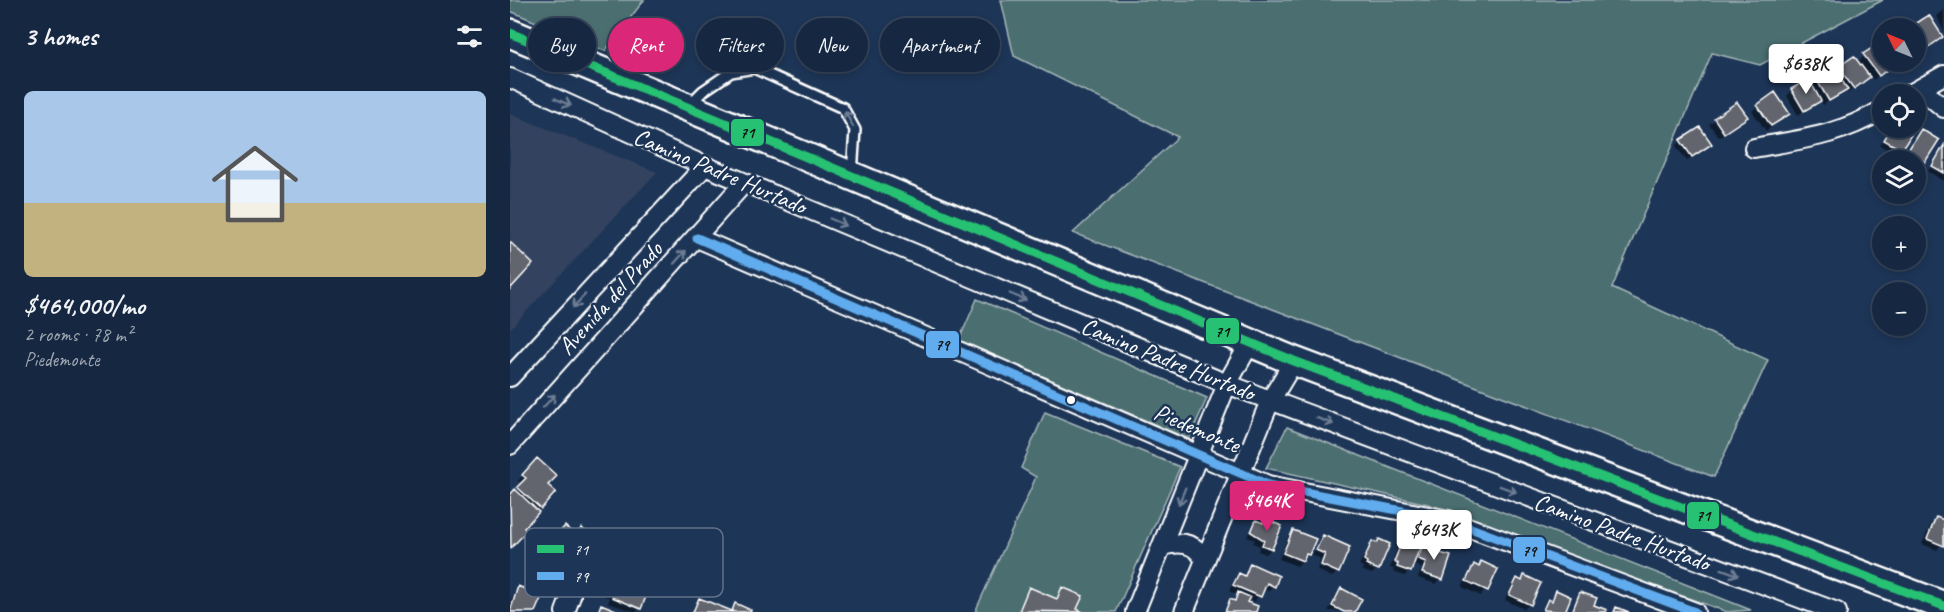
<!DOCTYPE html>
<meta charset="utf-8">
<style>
:root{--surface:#162841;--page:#23344c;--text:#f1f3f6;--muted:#9ea6b1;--line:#35445a;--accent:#db2777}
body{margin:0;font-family:Caveat,sans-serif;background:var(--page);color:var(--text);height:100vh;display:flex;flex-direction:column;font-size:22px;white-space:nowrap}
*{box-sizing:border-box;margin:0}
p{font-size:20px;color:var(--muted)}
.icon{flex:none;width:33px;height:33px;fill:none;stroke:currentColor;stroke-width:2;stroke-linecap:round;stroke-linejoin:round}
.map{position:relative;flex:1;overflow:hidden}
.details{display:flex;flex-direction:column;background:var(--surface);width:510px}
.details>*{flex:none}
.hud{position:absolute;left:18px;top:18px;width:570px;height:54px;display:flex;gap:12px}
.needle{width:39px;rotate:313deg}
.fabs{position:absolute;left:1362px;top:18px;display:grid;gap:12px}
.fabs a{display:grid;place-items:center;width:54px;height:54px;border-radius:50%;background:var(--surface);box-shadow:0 3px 9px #0003,0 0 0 2px var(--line);font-size:30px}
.price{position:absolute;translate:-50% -51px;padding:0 14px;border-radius:6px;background:#fff;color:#222;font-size:20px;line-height:39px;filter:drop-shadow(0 2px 3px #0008)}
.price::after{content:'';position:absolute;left:50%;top:36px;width:18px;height:14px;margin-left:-9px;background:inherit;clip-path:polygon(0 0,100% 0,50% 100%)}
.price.current{background:var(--accent);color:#fff}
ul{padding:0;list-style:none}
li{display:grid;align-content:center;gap:12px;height:318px;padding:0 24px}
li+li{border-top:2px solid var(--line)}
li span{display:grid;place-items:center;height:186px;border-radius:9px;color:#555}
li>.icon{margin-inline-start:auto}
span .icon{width:108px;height:108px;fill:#fffc;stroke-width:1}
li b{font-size:26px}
h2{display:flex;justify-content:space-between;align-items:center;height:72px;padding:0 24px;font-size:26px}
.pill{padding:0 21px;border-radius:27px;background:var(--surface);box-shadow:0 3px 9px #0003,0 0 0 2px var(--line);font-size:21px;line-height:54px}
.pill.current{background:var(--accent);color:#fff}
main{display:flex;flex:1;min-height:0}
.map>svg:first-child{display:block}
.built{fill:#32435e}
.green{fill:#4b6e70;stroke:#a5b6b8;stroke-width:1.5}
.shadow{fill:#0007}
.building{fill:#64656e;stroke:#fff;stroke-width:1.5}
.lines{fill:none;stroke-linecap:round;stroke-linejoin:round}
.lane-casing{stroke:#fff;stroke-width:14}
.street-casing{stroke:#fff;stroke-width:22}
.primary-casing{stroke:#fff;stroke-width:32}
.lane{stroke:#1d3557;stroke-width:9}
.street{stroke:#1d3557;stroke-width:18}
.primary{stroke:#1d3557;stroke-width:27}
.bus-1-casing{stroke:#1d3557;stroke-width:14}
.bus-2-casing{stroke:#1d3557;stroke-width:14}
.bus-1{stroke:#26c172;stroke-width:9}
.bus-2{stroke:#60acee;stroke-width:9}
.oneway{stroke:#6c7c92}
.bus-dot{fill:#fff;stroke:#1d3557;stroke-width:2}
.labels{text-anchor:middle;stroke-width:5;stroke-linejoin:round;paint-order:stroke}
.street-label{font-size:24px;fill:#fff;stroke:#1d3557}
.key{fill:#1d3557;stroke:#617289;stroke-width:1.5}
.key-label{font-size:16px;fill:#fff}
.line-badge{stroke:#1d3557;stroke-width:2}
.pale-badge-label{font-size:16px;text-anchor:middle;font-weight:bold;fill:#111}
</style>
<main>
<section class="details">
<h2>3 homes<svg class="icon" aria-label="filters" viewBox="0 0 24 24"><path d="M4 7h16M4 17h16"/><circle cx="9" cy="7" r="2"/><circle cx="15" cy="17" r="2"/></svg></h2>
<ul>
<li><span style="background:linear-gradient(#a9c7e8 60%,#c2b280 0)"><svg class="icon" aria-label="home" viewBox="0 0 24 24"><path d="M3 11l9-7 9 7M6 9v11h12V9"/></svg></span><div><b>$464,000/mo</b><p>2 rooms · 78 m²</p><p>Piedemonte</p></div></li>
</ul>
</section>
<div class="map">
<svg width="1434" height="612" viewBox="0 0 1434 612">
<rect width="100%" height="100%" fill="#1d3557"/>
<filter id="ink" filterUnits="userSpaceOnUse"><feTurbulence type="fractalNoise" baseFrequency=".0167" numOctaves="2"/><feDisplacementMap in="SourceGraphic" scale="12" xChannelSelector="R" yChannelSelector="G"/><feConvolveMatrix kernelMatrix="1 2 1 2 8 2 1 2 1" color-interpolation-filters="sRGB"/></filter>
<g filter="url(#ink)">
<path class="built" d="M0 114 147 172 0 329Z"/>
<path class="green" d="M0 0H134L95 51 0 11Z
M491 0H1373L1250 65 1202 53 1102 288 1258 360 1204 477 563 233 668 137 504 56Z
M467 299 697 398 679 439 449 340Z
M535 412 670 467 606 612H465L526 477 511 468Z
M777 427 1241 610 1217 612 918 504 756 468Z"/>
<path class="shadow" d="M1434 10V32L1427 16Z
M1403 27 1432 36 1411 52 1406 44V28Z
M1370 44 1372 62H1392L1385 65 1384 63 1363 80 1360 75 1338 93 1336 90 1313 105 1310 100 1288 115 1277 96 1282 90 1347 62Z
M1264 94 1278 114 1256 131 1242 111Z
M1227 104 1236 117 1209 137 1199 124Z
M1381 128H1403L1386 155 1370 145Z
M1411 131 1414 162 1409 167 1406 160 1393 157Z
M1171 141 1200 144 1177 161 1166 146Z
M1434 147V180L1433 181 1418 171Z
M27 460 36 485 44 493 12 528 15 531 0 546V497L12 484 8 481Z
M1426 519 1434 522V541L1427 550 1412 544 1421 524Z
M755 520 761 549 756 554 748 551 750 546 743 543 745 540 737 537 746 522 751 524Z
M783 531 798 555 787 566 769 559 778 537Z
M813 537 828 572 822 577 807 570 811 559 802 555Z
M898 541 907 551 915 543 929 554 931 579 926 584 908 578 912 568 902 564 895 576 883 572 884 569 880 568 887 548Z
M862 543 867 569 862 574 852 570 853 567 849 565Z
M103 554 134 566 142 554 130 608 126 612 98 603 100 598 90 594 95 581 90 579 98 559Z
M972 563 986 570 971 596 952 587 959 572Z
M741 565 763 586 758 591 753 589 744 602 737 599 735 603 744 612H713L728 595 719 591 724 580 729 574 733 576Z
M1014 577 1019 604 1014 609 995 600 1002 585Z
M8 588 24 612H0V601Z
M520 589 545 600 553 589 565 610 569 612H507Z
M831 590 843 612 818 611 826 595Z
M1047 592 1059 598 1053 612H1030Z
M1070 593 1082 606 1094 612H1060Z"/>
<path class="building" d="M1419 15 1433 37 1417 48 1402 26Z
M1371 42 1372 62 1386 63 1369 76 1353 54Z
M1344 56 1360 77 1344 89 1328 67Z
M1323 66 1338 90 1319 101 1305 77Z
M1299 79 1311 101 1294 111 1281 89Z
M1265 92 1280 114 1261 126 1247 105Z
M1227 102 1238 117 1214 133 1204 118Z
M1190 127 1202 144 1182 157 1170 140Z
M1381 128H1405L1392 150 1374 140Z
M1411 129 1429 140 1415 162 1397 152Z
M1434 145V173L1422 166Z
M0 242 23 264 0 289Z
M27 458 47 476 38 485 46 492 31 509 7 487 16 478 12 475Z
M5 489 29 512 14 528 17 531 1 548 0 495Z
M1426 517 1434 520V546L1417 539Z
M755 519 772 526 762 549 752 545 754 540 741 532 746 520 753 523Z
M55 526 65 535 72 528 87 542 64 567 57 560 54 564 36 547Z
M783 530 806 539 799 555 796 554 793 561 773 553Z
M813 535 840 547 829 573 811 565 815 554 806 550Z
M869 539 880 544 869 570 856 565 857 562 854 560 862 541 867 543Z
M898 540 911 544 901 572 887 567 888 564 884 562 892 541 897 543Z
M914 541 932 547 930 553 941 556 933 580 912 573 916 562 908 559Z
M142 551 151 560 131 609 102 597 104 592 94 589 99 576 94 574 103 552 137 565Z
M971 561 988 569 978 591 956 581 964 564 969 567Z
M740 563 769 576 765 587 757 583 751 597 723 585 729 573 735 576Z
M1014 575 1031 583 1021 605 999 595 1007 578 1012 581Z
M8 586 32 596 25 612H0Z
M519 587 547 599 552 587 573 596 567 609 573 612 509 611Z
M831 588 852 599 845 612H834L822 606Z
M1046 590 1061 597 1055 612 1033 610 1038 599 1042 601Z
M728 592 740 597 737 602 748 606 746 612H715L720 599 725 601Z
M1070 592 1087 598 1084 605 1097 610 1096 612H1062Z
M189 598 222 611 225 603 241 610 240 612H183Z
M91 604 111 612H88Z
M1106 607 1119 612H1104Z"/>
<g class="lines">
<defs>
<path id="lane" d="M179 105 193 91 221 72 244 68 333 108 345 130 342 174"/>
<path id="street" d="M0 78 195 166 717 384 1327 612
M1411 89 1434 108
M1400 94 1434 75
M1244 148C1293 139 1328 136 1372 110
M187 238 758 485 939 520 1185 612
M0 377 195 166
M0 445 234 183
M652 546C670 541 686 542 695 561
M55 612 61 596
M625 612 717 384 740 343
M674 612 760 401 784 361"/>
<path id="primary" d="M0 33 784 361 1434 606"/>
</defs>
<use href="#lane" class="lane-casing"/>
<use href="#street" class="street-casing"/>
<use href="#primary" class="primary-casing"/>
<use href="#lane" class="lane"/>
<use href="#street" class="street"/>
<use href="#primary" class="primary"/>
<defs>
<path id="bus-1" d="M0 33 784 361 1434 606"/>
<path id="bus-2" d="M187 238 758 485 939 520 1185 612"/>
</defs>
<use href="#bus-1" class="bus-1-casing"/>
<use href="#bus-2" class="bus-2-casing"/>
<use href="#bus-1" class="bus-1"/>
<use href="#bus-2" class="bus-2"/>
</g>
<defs><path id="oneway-shaft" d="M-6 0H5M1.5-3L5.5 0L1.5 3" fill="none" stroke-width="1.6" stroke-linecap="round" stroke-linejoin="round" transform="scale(1.5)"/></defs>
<g class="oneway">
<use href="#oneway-shaft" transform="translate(53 102) rotate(24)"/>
<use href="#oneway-shaft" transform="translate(339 119) rotate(-118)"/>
<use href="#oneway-shaft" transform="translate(328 222) rotate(23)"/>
<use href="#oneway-shaft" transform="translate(170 257) rotate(-48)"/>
<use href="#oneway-shaft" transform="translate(508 297) rotate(23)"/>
<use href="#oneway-shaft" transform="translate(69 301) rotate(133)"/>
<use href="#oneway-shaft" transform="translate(39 401) rotate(-48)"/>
<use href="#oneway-shaft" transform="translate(815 421) rotate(20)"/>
<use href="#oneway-shaft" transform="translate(998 489) rotate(20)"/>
<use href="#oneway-shaft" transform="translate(672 496) rotate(112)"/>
<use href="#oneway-shaft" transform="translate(1220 572) rotate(20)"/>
</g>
</g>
<circle class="bus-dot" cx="561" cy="400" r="5"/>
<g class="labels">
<g class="street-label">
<text transform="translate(210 171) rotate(23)" y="8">Camino Padre Hurtado</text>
<text transform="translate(100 298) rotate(-48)" y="8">Avenida del Prado</text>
<text transform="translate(658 359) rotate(22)" y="8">Camino Padre Hurtado</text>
<text transform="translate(687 428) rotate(23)" y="8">Piedemonte</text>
<text transform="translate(1112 532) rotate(20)" y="8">Camino Padre Hurtado</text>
</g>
</g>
<rect x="15" y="528" width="198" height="69" rx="9" class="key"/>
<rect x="27" y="545" width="27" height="8" fill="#26c172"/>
<rect x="27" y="572" width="27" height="8" fill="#60acee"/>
<g class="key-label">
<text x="64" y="555">71</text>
<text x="64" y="582">79</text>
</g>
<g class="line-badge">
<rect x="220" y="118" width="35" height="29" rx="6" fill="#26c172"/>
<rect x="695" y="317" width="35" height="28" rx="6" fill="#26c172"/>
<rect x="415" y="330" width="35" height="29" rx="6" fill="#60acee"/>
<rect x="1176" y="501" width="34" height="29" rx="6" fill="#26c172"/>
<rect x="1002" y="536" width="34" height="28" rx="6" fill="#60acee"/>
</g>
<g class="pale-badge-label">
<text x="237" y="138">71</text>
<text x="712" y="337">71</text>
<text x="432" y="350">79</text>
<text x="1193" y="521">71</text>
<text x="1019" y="556">79</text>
</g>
</svg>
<div class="fabs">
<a><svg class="needle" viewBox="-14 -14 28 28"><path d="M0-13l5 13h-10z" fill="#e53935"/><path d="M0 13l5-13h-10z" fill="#9ea6b1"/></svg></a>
<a><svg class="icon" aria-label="locate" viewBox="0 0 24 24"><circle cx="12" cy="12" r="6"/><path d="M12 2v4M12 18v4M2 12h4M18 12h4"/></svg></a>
<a><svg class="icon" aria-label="layers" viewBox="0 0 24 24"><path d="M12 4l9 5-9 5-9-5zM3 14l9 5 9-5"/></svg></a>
<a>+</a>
<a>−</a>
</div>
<b class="price" style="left:1296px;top:95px">$638K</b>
<b class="price current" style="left:757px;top:532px">$464K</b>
<b class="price" style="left:924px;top:561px">$643K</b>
<div class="hud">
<a class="pill">Buy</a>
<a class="pill current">Rent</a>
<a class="pill">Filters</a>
<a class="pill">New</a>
<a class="pill">Apartment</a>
</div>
</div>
</main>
